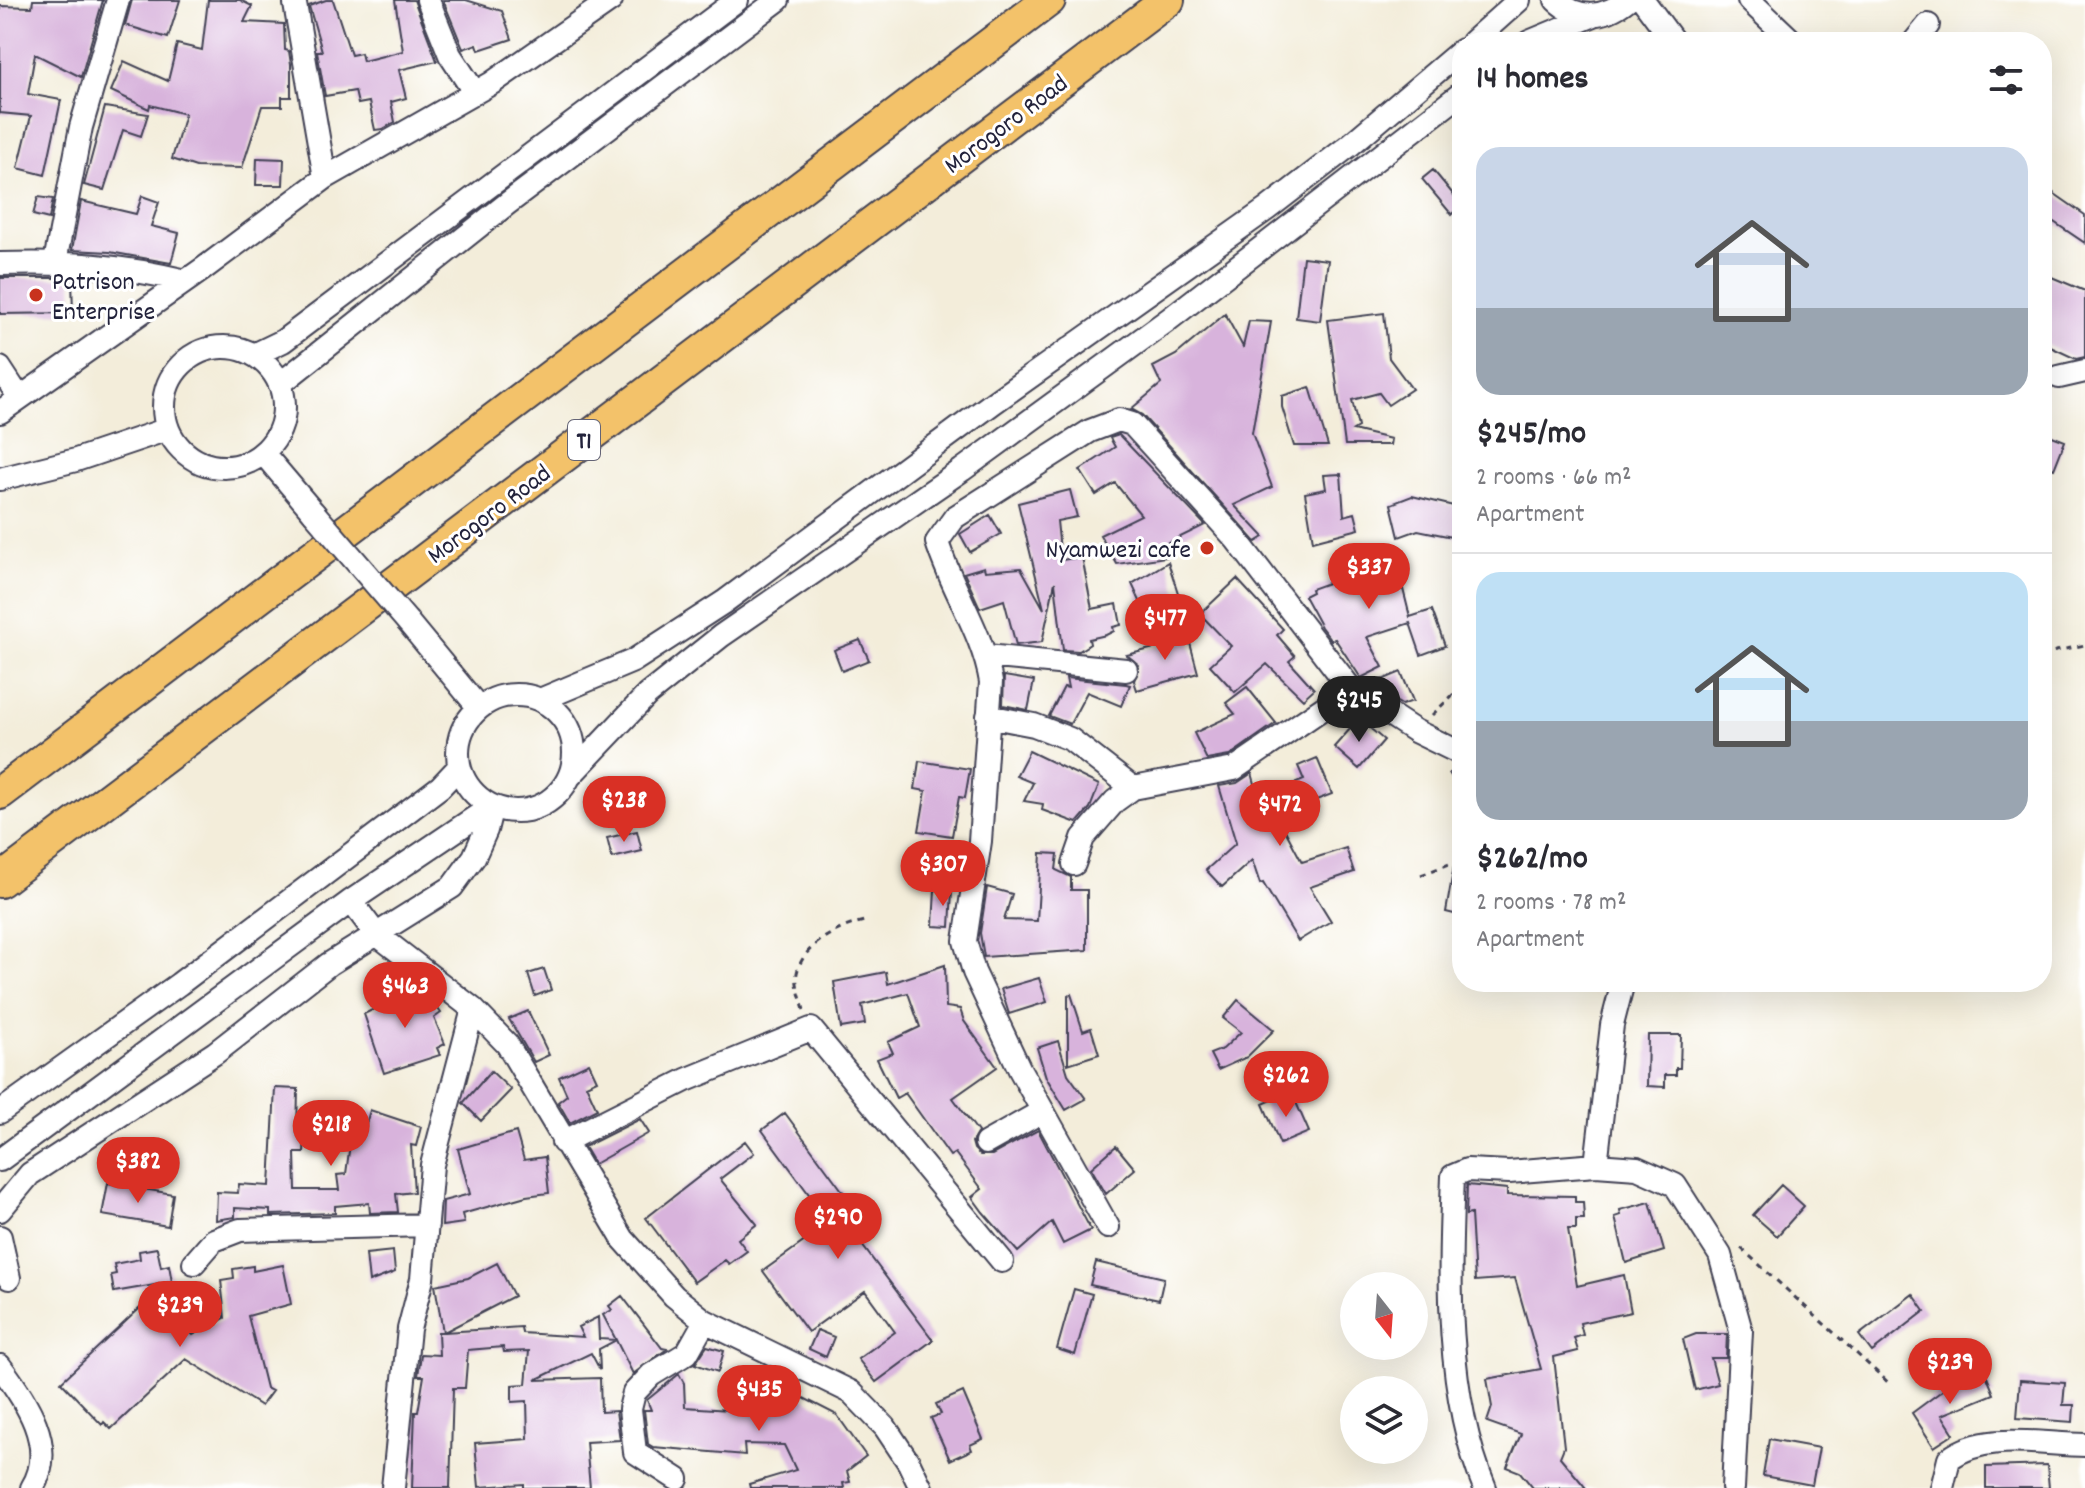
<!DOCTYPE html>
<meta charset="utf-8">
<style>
:root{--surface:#fff;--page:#f7f7f7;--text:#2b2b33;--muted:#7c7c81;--line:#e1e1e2;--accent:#d93025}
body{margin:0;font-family:Dekko,sans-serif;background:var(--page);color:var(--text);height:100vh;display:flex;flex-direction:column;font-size:30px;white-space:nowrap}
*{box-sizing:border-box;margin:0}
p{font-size:26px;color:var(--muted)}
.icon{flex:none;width:44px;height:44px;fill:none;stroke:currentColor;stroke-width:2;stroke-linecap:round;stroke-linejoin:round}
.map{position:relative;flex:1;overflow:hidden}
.panel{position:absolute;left:1452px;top:32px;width:600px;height:960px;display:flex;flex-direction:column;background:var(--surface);border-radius:32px;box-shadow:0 8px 32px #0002}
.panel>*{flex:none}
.needle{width:52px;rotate:163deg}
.tools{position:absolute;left:1340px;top:1272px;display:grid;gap:16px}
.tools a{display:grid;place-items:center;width:88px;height:88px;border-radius:50%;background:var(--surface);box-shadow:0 8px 32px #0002;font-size:40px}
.price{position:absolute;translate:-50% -68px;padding:0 18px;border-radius:28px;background:var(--accent);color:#fff;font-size:26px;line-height:52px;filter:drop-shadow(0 2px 4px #0008)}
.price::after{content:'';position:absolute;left:50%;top:48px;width:24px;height:18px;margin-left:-12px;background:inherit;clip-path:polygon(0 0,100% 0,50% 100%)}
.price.on{background:#222;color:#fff}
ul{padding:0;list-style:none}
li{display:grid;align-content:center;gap:16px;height:424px;padding:0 24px}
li+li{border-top:2px solid var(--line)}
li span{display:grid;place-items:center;height:248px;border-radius:24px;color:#555}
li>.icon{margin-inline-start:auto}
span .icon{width:144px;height:144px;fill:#fffc;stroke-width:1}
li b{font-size:34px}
h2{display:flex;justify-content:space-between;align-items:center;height:96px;padding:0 24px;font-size:34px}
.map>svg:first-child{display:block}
.building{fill:#d8b3dc}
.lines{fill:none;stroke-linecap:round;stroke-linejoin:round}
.minor-casing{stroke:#414053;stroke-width:26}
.highway-casing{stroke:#414053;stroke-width:36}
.path{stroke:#414053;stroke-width:3;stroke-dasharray:6 6;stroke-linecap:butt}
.minor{stroke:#fff;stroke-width:22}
.highway{stroke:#f3c26a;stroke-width:32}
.minor-bridge-casing{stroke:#414053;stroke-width:26;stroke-linecap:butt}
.minor-bridge{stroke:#fff;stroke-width:22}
.poi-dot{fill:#c8321e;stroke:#fff;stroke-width:3}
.labels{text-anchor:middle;stroke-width:6;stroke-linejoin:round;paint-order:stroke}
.shield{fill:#fff;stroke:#646476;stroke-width:2}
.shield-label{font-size:24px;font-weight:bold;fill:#22223b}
.street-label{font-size:26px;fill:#22223b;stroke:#fff}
.poi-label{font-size:26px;fill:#22223b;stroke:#fff;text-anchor:start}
</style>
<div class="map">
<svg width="2085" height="1488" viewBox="0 0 2085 1488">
<rect width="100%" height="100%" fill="#fff"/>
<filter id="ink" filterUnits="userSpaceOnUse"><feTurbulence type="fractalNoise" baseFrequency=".0125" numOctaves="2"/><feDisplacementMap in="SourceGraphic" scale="16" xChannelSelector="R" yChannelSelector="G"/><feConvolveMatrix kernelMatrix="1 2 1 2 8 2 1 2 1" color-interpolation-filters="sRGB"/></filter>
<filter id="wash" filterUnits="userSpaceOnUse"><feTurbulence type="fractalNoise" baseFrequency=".006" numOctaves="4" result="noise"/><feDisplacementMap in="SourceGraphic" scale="32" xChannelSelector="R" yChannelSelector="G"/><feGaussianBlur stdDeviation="1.8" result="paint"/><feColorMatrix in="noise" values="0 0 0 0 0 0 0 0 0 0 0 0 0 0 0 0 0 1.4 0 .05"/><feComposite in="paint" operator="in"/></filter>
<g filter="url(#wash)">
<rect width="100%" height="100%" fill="#f3edda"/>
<g id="blocks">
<path class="building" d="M33 0H103L81 77 35 54 28 94 61 100 45 175 18 168 31 116 0 113V6L32 7Z
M132 0H180L168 38 125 25Z
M208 0H240L252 6 244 22 284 24 285 50 289 51 291 64V97H282V106H262L242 168 196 167 172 159 185 114 150 105 149 109 111 91 124 61 168 81 177 44 202 50Z
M326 0H333L351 55 361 53 363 61 403 51 395 0H414L437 61 399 70 406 98 391 102 395 122 383 129 375 130 369 102 358 104 355 91 325 96 317 51H322L309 6Z
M443 0H466L502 11 512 39 479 50 477 44 463 49Z
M105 107 148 114 141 136 123 130 104 190 84 185Z
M257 158 284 159 283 185H256Z
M1433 170 1462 205 1452 215 1422 179Z
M2042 185 2085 215V243L2042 214Z
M142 196 159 202 151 226 179 233 171 263 110 252 72 250 81 201 136 214Z
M38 197 53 199 49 219 33 215Z
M1303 257 1328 260 1320 321 1296 318Z
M2042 273 2085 291V357L2076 359 2042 343Z
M0 278H72L73 313 0 314Z
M1384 313 1389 358 1412 389 1388 405 1379 393 1352 400 1358 427 1353 430 1391 439 1390 445H1345L1328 320Z
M1225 314 1243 347 1249 321 1271 322 1252 433 1272 487 1234 505 1264 537 1256 542 1142 415 1131 409 1161 384 1153 367 1176 355Z
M1310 387 1328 446H1294L1282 407V396Z
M2042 432 2065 441 2054 469 2042 465Z
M1119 435 1205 525 1160 547 1166 557 1117 564 1100 535 1141 515 1115 483 1096 495 1080 470 1115 447 1110 438Z
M1341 474 1344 516 1355 513 1359 529 1313 541 1305 493 1326 489 1324 475Z
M1070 490 1077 517 1057 521 1061 560 1082 557 1092 609 1117 604 1121 625 1113 627 1114 631 1106 635 1089 639 1090 644 1079 651 1063 650 1055 582 1042 642 1016 645 1004 600 980 608 964 573 984 567 985 571 1021 568 1044 609 1018 503Z
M1412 496 1462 508V539L1418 530 1399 537 1391 504Z
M990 515 1001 534 970 552 960 534Z
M1360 545 1393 552 1385 593 1403 589 1410 617 1432 610 1445 646 1421 655 1410 623 1367 637 1383 667 1361 678 1335 639 1331 640 1321 627 1304 596 1312 592 1311 589 1353 574Z
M1168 562 1178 593 1145 612 1132 584Z
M1237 579 1283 629 1277 635 1295 656 1289 661 1314 689 1303 699 1267 664 1235 692 1210 665 1231 646 1200 614Z
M1187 632 1198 673 1137 690 1134 681 1139 665 1127 655 1162 646 1160 639Z
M860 640 869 660 842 671 834 650Z
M1401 672 1413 701 1402 705 1380 692 1377 682Z
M1004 676 1034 681 1028 710 1003 705Z
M1066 678 1126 684 1130 685 1121 706 1087 692 1070 724 1049 716 1064 687 1068 688Z
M1247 687 1276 723 1229 756 1207 760 1194 733 1235 714 1226 703Z
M1359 719 1384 740 1359 769 1334 747Z
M1029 751 1099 785 1090 808 1077 823 1042 810 1043 804 1024 801 1033 783 1016 776Z
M1317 758 1332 794 1277 815 1302 862 1346 848 1354 872 1310 887 1331 921 1298 941 1263 883 1260 884 1252 860 1222 887 1206 870 1236 843 1219 786 1237 783 1252 773 1259 798 1304 780 1298 766Z
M919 761 970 769 965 798 959 797 952 836 919 831 926 791 915 789Z
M637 831 642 851 612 858 607 838Z
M1041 853 1058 854 1056 870 1071 877V890H1087V950L984 957 980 933 987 887 1012 894 1004 920 1037 921Z
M1454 866 1462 867V916L1446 912Z
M935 890H952L950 927 933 926Z
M945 965 946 1007 960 1009 964 1021 997 1067 953 1098 978 1132 972 1142 974 1149 980 1155H992L1038 1130 1091 1230 1063 1244 1052 1222 1018 1252 983 1212 972 1197 982 1189 955 1153 950 1156 905 1093 896 1098 877 1059 893 1053 888 1042 920 1027 908 993 862 1005 865 1024 841 1028 834 982 886 972 888 984Z
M544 969 551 990 535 996 528 974Z
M1039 978 1047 1002 1009 1014 1001 989Z
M421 986 441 1013 434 1018 445 1044 437 1048 440 1055 384 1073 364 1014Z
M1071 994 1083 1031 1091 1028 1099 1054 1068 1064V995Z
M1238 1000 1274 1030 1247 1057 1218 1070 1210 1054 1223 1049 1241 1032 1223 1018Z
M528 1011 549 1055 534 1062 509 1019Z
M1648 1035H1681L1680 1068H1676V1075H1665V1087L1647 1086Z
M1058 1041 1068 1074 1086 1099 1066 1110 1046 1077 1037 1048Z
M589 1063 597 1080 586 1085 597 1109 570 1123 558 1102 567 1095 559 1077Z
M491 1071 511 1090 481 1121 463 1103Z
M275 1088 298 1089 297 1133H305L304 1153H295L296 1190H339L337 1175 346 1174 351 1136 362 1138 370 1110 421 1127 416 1146 411 1145 414 1192 396 1194 398 1212 370 1213 369 1203 335 1206V1213L270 1215V1210L235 1208V1217L216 1220 217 1192 238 1193 239 1184 270 1186Z
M1283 1095 1287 1104 1295 1100 1309 1132 1280 1144 1263 1104Z
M785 1113 872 1231 859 1241 933 1340 876 1382 858 1359 895 1332 865 1291 808 1332 763 1271 830 1223 762 1130Z
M640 1119 649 1133 594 1164 584 1147Z
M516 1132 524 1160 545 1157 549 1193 526 1196 462 1214 464 1223 442 1226 443 1201 470 1194 458 1149Z
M745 1141 754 1153 720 1179 757 1224 738 1239 747 1251 729 1264 725 1260 694 1282 646 1218Z
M1116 1146 1135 1169 1106 1194 1091 1168Z
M108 1183 173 1194 168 1226 102 1215Z
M1467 1185 1507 1189V1195L1575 1196V1202H1583L1584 1219H1576V1229H1568L1577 1286 1624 1275 1631 1312 1580 1323 1583 1335 1574 1338 1578 1351 1554 1357 1564 1447 1560 1457 1586 1488H1533L1520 1472 1507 1467 1521 1434 1487 1422 1492 1407 1487 1379 1541 1369 1515 1278 1475 1281 1471 1214 1466 1215Z
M1781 1185 1804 1206 1777 1236 1753 1215Z
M1650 1202 1664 1251 1626 1263 1615 1217 1621 1215 1620 1210Z
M157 1248 161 1267 169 1265 172 1282 114 1292 111 1275 116 1274 114 1264 140 1259 139 1251Z
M393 1251 395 1272 369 1282 366 1254Z
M1096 1262 1164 1278 1159 1300 1090 1285Z
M497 1263 514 1296 444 1332 521 1327 522 1333 583 1337 578 1327 598 1317 599 1339 616 1340 603 1315 612 1310 609 1306 622 1296 662 1348 667 1349 633 1374 616 1340 599 1349 600 1370 591 1353 535 1380 600 1378 601 1412 616 1411 620 1440 586 1442 590 1488H524V1484L479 1487 475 1443 528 1439 527 1401 512 1402V1385L526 1384 529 1351 504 1352 503 1347 468 1350 465 1388H453L450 1488H412L415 1412H418L424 1376H418L421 1354 439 1355 438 1332H443L435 1285 468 1278Z
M283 1265 291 1304 248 1316 266 1388 272 1391 261 1406 186 1359 111 1429 104 1422 102 1425 61 1382 155 1294 193 1335 225 1318 221 1280 234 1278 233 1269 253 1266V1271Z
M1074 1289 1092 1294 1075 1355 1057 1349Z
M1913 1294 1925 1311 1872 1352 1859 1335Z
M817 1330 834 1337 826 1357 809 1349Z
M1696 1334H1727L1726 1358H1711L1718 1384 1695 1390 1683 1339Z
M707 1346 724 1351 718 1372 695 1364Z
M1985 1372 1994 1394 1942 1415 1954 1434 1934 1447 1912 1413 1943 1390Z
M679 1374 684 1383 685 1407 729 1410V1391H790L837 1415 866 1456 847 1471 850 1482 843 1483 844 1488H750L749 1484 796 1470 784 1445 744 1444 745 1455 653 1447 648 1444 644 1410H651L647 1400Z
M2020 1380 2065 1383 2063 1405H2074L2073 1422 2017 1418Z
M963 1392 983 1439 970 1445 972 1450 950 1460 931 1418 941 1414 936 1404Z
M1769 1439 1819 1448 1812 1485 1763 1476Z
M2047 1465 2049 1488H1986V1467Z"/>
</g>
</g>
<g filter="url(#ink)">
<use href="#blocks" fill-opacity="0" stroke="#414053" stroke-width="2"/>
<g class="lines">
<defs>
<path id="minor" d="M428 0 450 55 475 93
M1556 0C1578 21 1605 18 1627 0
M1643 0 1674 42
M1749 0 1793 42
M295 4 325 178
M1472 42 1519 0
M1529 42 1594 15
M1914 42 1928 25
M55 262 81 127 118 0
M0 264C69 262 119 265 186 281
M164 407a60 60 0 1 1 120 0a60 60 0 1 1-120 0Z
M254 355 283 341 737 0
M0 368 19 397
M2059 377 2085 371
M280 384 508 203 778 0
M0 412 203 269 325 178 492 83 611 0
M263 453 314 513
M0 479 76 460 168 429
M408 622 479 708
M987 656 1126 670
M458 753a58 58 0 1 1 116 0a58 58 0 1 1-116 0Z
M540 700 633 661 724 602 993 403 1267 209 1350 145 1462 50
M988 716 1034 725 1070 739 1133 788
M569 777 647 695 721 636 962 470 1168 320 1462 93
M1074 864 1083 838 1115 801 1133 788 1234 769 1351 689
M351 901 375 933 473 1009 507 1044 623 1239 674 1296 705 1321 851 1392 885 1427 909 1463 921 1488
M0 1112 179 984 440 787 459 767
M563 1142 686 1080 811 1029 1002 1261
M986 1143 1041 1112
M0 1160 351 901 492 806
M1596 1165 1612 1025 1623 982
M0 1210 30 1174 215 1053 329 964 452 887 474 857 486 830 492 806
M1108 1227 1020 1070 974 972 965 941 980 841 991 682C983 633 952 590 937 542L955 517 1090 431 1119 420 1132 424 1236 539 1351 689 1415 731 1462 754
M0 1237 9 1278
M194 1263 214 1240 240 1230 427 1225
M0 1366C25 1399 58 1447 32 1488
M677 1479 635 1452 630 1409 634 1393 651 1375 687 1353 705 1321
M393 1488 409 1329 422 1279 432 1165 473 1009
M1485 1488C1445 1393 1449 1278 1453 1176L1467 1170 1509 1172 1596 1165 1637 1168 1675 1185 1720 1255 1741 1331 1733 1488
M1942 1488 1949 1459C1985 1431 2042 1445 2085 1445"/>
<path id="highway" d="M0 793 1049 0
M0 881 1168 0"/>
</defs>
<use href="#minor" class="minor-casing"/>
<use href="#highway" class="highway-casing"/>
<path class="path" d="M2042 654 2085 645
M1432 715 1462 686
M1449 772 1462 792
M1421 875 1462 859
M804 1010C801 999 795 984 797 973 803 944 839 927 864 921
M1741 1248 1891 1385"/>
<use href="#minor" class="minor"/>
<use href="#highway" class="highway"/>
<defs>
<path id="minor-bridge" d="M314 513 408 622"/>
</defs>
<use href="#minor-bridge" class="minor-bridge-casing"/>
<use href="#minor-bridge" class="minor-bridge"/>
</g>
</g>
<g class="poi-dot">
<circle cx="36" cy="295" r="8"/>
<circle cx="1207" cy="548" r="8"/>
</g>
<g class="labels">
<rect class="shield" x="568" y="420" width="32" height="40" rx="6"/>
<g class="shield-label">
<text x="584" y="448">T1</text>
</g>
<g class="street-label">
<text transform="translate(1005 123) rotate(-37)" y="9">Morogoro Road</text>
<text transform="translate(488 513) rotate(-37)" y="9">Morogoro Road</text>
</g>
<g class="poi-label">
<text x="52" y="289">Patrison<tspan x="52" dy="30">Enterprise</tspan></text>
<text x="1191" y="557" text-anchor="end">Nyamwezi cafe</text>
</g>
</g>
</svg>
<div class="tools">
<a><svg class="needle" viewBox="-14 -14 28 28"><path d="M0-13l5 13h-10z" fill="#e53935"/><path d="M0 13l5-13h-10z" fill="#7c7c81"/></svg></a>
<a><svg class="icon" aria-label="layers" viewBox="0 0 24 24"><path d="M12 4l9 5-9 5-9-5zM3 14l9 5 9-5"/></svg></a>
</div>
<b class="price" style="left:1369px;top:611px">$337</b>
<b class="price" style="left:1165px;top:662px">$477</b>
<b class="price on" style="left:1359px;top:744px">$245</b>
<b class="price" style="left:624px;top:844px">$238</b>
<b class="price" style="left:1280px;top:848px">$472</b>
<b class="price" style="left:943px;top:908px">$307</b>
<b class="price" style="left:405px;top:1030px">$463</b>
<b class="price" style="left:1286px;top:1119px">$262</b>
<b class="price" style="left:331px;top:1168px">$218</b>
<b class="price" style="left:138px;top:1205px">$382</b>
<b class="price" style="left:838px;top:1261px">$290</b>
<b class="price" style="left:180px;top:1349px">$239</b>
<b class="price" style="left:1950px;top:1406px">$239</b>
<b class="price" style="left:759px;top:1433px">$435</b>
<section class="panel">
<h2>14 homes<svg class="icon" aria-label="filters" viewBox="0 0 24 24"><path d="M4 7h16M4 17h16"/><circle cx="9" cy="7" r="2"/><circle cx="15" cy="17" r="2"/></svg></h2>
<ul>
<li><span style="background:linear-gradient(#c9d6e8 65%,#9aa5b1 0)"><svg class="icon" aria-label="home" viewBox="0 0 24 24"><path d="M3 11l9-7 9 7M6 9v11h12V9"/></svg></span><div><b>$245/mo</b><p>2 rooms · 66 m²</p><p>Apartment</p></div></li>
<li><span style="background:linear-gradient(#bfe0f5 60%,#9aa5b1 0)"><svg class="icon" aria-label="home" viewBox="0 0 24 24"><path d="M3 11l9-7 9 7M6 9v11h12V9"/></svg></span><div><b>$262/mo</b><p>2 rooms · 78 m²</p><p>Apartment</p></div></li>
</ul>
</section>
</div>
